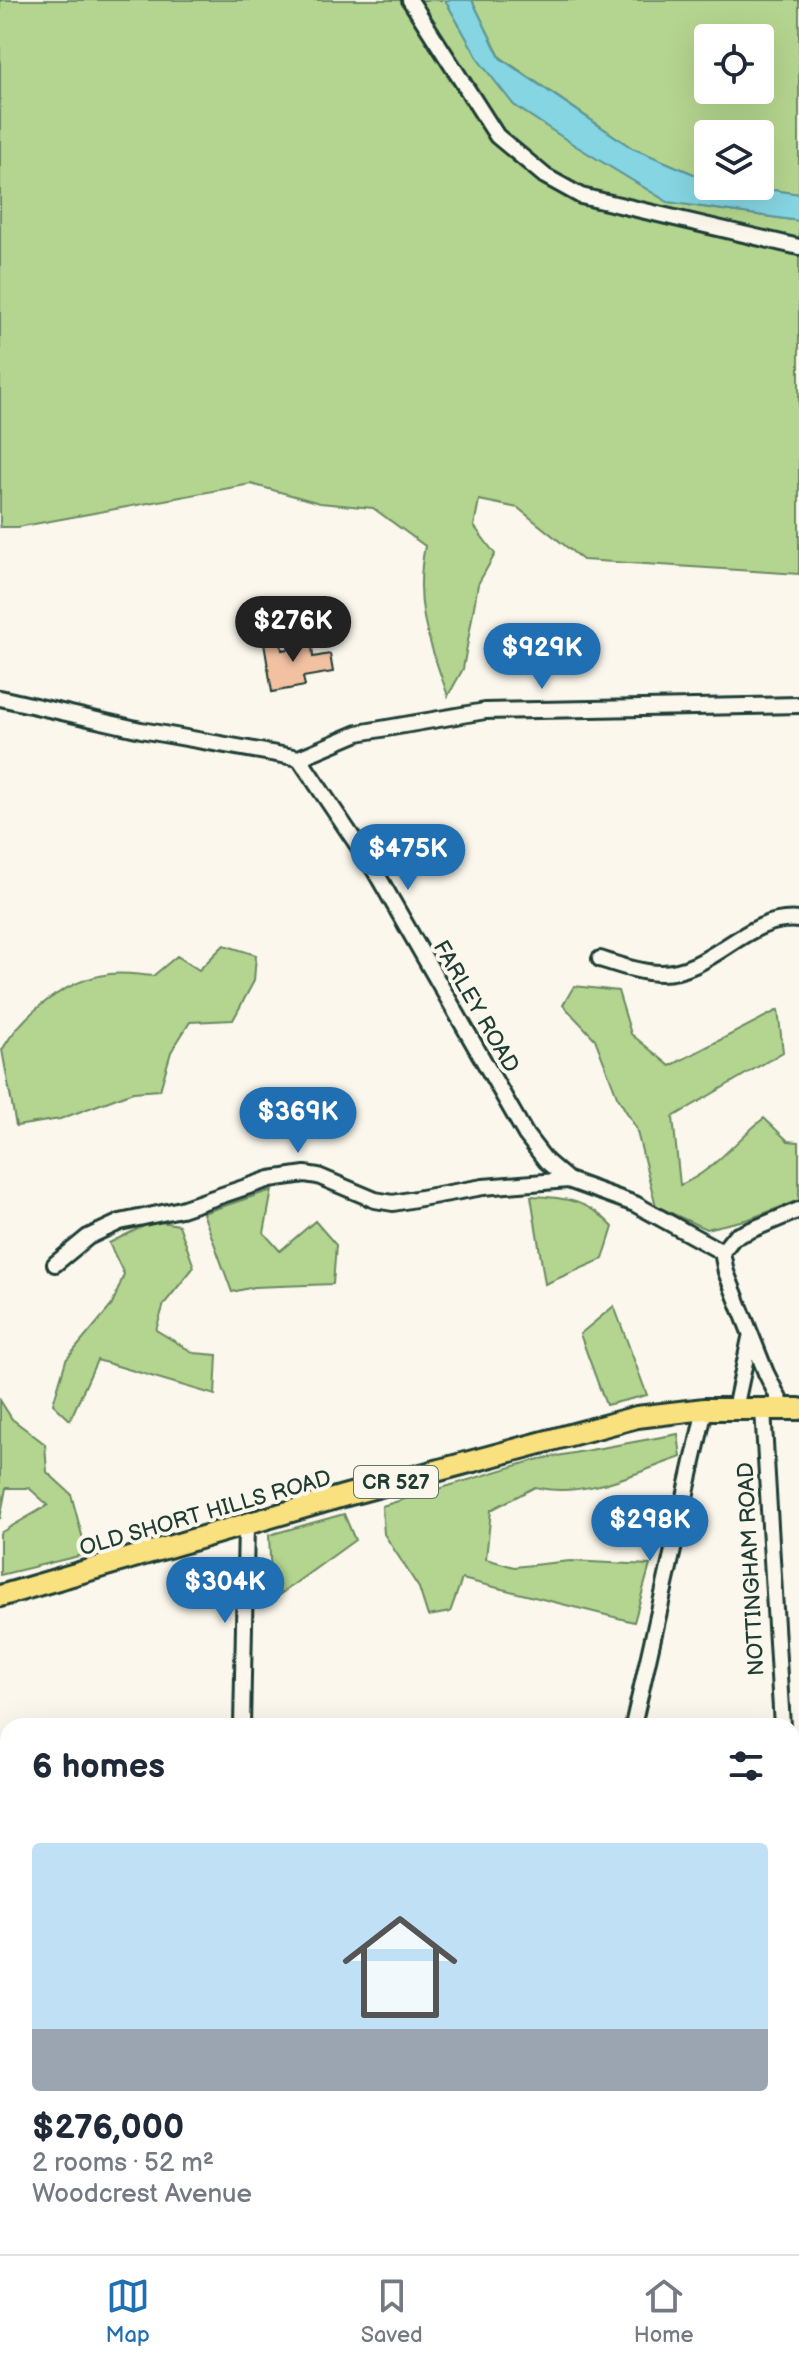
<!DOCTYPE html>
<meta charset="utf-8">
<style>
:root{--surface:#fff;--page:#f2f2f3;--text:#1f2937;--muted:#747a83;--line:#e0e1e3;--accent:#1f6fb2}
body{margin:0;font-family:"Balsamiq Sans",sans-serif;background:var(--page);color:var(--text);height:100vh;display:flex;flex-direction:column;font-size:30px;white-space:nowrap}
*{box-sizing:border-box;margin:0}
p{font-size:26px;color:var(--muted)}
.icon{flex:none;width:44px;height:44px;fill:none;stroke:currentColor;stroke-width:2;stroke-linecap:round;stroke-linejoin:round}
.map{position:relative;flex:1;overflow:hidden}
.sheet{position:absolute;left:0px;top:1718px;width:800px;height:536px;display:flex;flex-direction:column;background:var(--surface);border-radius:24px 24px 0 0;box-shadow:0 8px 32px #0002}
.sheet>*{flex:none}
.controls{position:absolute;left:694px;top:24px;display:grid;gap:16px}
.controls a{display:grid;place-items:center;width:80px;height:80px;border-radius:8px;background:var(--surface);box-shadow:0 8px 32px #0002;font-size:40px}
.price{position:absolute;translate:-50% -68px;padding:0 18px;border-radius:28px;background:var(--accent);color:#fff;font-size:26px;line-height:52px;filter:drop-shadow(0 2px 4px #0008)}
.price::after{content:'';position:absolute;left:50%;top:48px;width:24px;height:18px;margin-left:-12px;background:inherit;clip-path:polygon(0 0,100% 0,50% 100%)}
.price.active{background:#222;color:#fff}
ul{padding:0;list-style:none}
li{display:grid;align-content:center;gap:16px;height:424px;padding:0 32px}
li span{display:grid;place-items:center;height:248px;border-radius:8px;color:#555}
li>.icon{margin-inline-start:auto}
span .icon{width:144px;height:144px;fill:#fffc;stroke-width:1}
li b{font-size:34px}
h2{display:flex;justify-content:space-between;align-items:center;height:96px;padding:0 32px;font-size:34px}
.tab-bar{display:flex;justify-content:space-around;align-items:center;height:112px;border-top:2px solid var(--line);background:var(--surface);font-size:22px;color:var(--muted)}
.tab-bar a{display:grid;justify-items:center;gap:4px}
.tab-bar .active{color:var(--accent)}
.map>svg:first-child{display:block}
.green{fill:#b4d58f;stroke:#6a8962;stroke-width:2;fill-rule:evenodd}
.water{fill:#85d5e2;stroke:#5c989c;stroke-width:2}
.building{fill:#f2c1a2;stroke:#1f3d34;stroke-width:2}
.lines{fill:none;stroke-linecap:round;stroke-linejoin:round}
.minor-casing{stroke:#1f3d34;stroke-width:20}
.primary-casing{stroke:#1f3d34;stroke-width:26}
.minor{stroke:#fbf7ec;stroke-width:14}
.primary{stroke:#fae180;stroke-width:20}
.labels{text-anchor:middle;stroke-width:8;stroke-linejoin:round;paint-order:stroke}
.shield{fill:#fbf7ec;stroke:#61756b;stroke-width:2}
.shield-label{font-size:20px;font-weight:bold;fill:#1f3d34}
.street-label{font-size:22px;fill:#1f3d34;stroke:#fbf7ec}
</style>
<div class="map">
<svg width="799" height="2254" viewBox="0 0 799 2254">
<rect width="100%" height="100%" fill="#fbf7ec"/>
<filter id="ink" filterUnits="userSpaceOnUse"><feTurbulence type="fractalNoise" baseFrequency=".0125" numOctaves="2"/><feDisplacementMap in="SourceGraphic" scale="16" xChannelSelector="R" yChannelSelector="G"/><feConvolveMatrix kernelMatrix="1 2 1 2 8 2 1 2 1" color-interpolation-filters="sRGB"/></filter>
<g filter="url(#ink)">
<path class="green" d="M0 0H445L480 62 514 105 576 146 668 202 799 221V574L583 560 518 508 479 500 474 526 495 554 478 584 463 669 448 696C429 641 413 604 425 546L373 508 320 503 251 484 18 527H0Z
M472 0H799V194L746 186H760V134H708V180L632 148 500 57ZM708 38H760V90H708Z
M224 945 256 955 254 981 233 1020 190 1022 171 1052 160 1090 133 1092 60 1119 16 1126 2 1050C24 1012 66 980 110 974 124 972 139 975 153 976L177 956 199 970Z
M574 986 618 991 631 1034 670 1066 778 1010 783 1052 673 1117 680 1185C713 1172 736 1140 764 1118L788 1141 799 1142V1200L749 1219 706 1229 656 1206 636 1128 617 1096 595 1039 563 1005Z
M272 1190 264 1233 280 1251 315 1221 336 1245 333 1284 254 1287 232 1292 203 1213Z
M531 1196C565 1197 590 1201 613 1227L603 1259 545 1284Z
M154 1221 179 1225 194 1267 164 1304 156 1330 194 1353 217 1355 215 1395 97 1360 70 1420 53 1404 66 1360 112 1305 124 1274 109 1243Z
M614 1306 647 1395 606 1405 580 1334Z
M0 1400 12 1419 45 1444 47 1472 71 1494 87 1554 0 1575V1533L48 1505 29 1488H6L0 1519Z
M678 1434 681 1457C635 1473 584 1499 535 1487L491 1510 486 1559 514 1567 570 1561 650 1565 634 1622 462 1579 450 1612 428 1616 419 1588 384 1534 382 1506 535 1460Z
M344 1514 355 1540 272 1600 269 1535Z
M8 2074V2246H41L39 2254H0V2087Z
M92 2246H242L224 2254H92Z"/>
<path class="water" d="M445 0H472L500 58 632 148 708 180V186H746L799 194V221L668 202 576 146 514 105 480 62Z"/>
<path class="building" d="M280 634 282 650 312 645 313 657 330 654 333 672 303 677 305 686 272 692 263 637Z"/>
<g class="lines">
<defs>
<path id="minor" d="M410 0 497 136 545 176 581 196 799 247
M0 698 141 730 299 758 375 871 526 1135 546 1161 568 1180 635 1204 722 1252
M299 758 358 733 485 711 799 705
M600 959C619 965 641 973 661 973 713 973 746 914 799 920
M55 1264 88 1237 120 1222 181 1209 270 1179 305 1174 318 1176 375 1200 393 1203 483 1187 568 1180
M735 1409 750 1338
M763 1409 782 1726
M784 1409 766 1373 726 1272 722 1252 734 1237 799 1210
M242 1726 246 1525
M633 1726 705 1409
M792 1796 799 1818
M0 2073 8 2059
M295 2246 296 2254
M657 2254 658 2246"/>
<path id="primary" d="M0 1596 343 1496 637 1417 705 1409H799"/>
</defs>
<use href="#minor" class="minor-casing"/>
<use href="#primary" class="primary-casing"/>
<use href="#minor" class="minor"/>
<use href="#primary" class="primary"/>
</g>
</g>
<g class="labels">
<rect class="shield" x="354" y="1466" width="84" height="32" rx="6"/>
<g class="shield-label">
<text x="396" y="1489">CR 527</text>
</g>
<g class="street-label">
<text transform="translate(477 1006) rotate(60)" y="8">FARLEY ROAD</text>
<text transform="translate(205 1512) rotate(-16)" y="8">OLD SHORT HILLS ROAD</text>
<text transform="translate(750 1569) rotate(-93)" y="8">NOTTINGHAM ROAD</text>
</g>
</g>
</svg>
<div class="controls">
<a><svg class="icon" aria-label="locate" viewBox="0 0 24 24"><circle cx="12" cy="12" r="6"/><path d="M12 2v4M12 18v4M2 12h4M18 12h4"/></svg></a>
<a><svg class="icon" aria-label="layers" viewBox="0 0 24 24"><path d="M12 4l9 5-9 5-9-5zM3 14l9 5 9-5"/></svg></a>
</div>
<b class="price active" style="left:293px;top:664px">$276K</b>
<b class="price" style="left:542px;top:691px">$929K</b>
<b class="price" style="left:408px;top:892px">$475K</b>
<b class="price" style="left:298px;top:1155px">$369K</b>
<b class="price" style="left:650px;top:1563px">$298K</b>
<b class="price" style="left:225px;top:1625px">$304K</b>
<section class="sheet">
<h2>6 homes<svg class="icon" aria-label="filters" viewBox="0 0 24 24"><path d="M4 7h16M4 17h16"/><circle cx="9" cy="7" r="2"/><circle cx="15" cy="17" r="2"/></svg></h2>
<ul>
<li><span style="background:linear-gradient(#bfe0f5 75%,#9aa5b1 0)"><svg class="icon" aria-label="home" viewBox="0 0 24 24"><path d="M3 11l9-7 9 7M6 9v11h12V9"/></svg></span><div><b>$276,000</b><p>2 rooms · 52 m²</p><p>Woodcrest Avenue</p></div></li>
</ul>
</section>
</div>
<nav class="tab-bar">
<a class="active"><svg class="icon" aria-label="map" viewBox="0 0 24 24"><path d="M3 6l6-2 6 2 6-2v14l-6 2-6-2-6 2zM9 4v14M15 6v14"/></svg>Map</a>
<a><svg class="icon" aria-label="saved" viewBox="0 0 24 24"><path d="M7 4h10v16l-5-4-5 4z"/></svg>Saved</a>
<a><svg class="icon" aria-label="home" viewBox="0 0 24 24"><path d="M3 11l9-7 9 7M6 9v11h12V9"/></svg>Home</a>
</nav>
